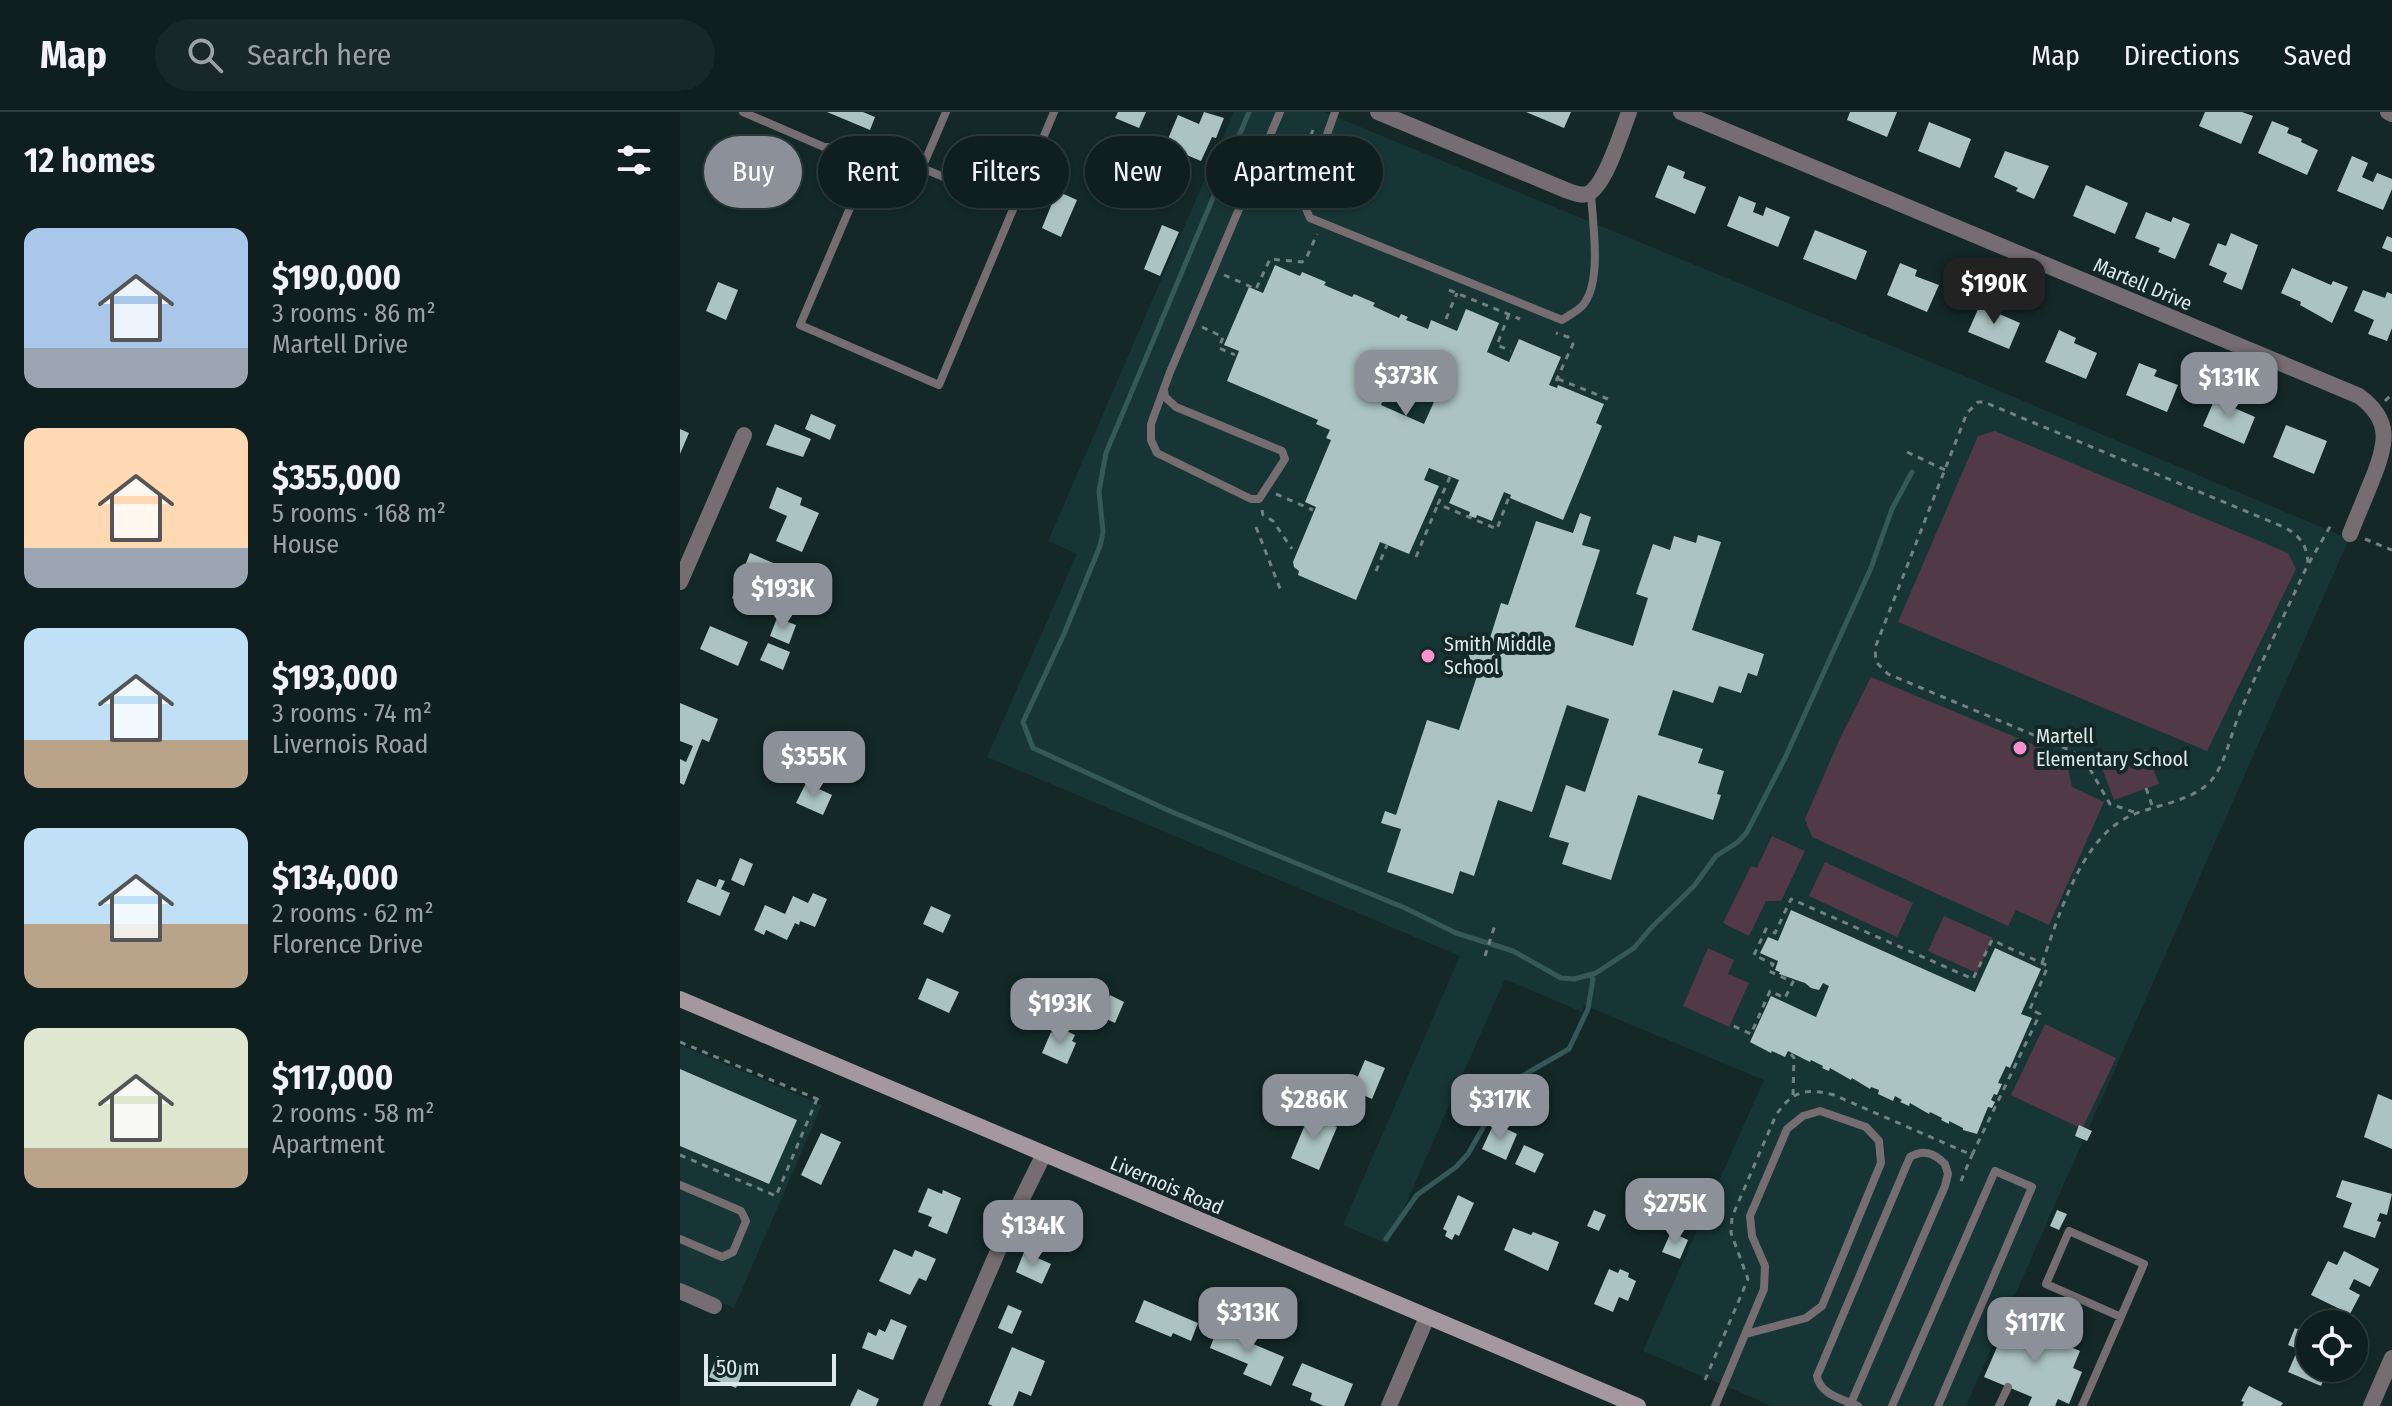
<!DOCTYPE html>
<meta charset="utf-8">
<style>
:root{--surface:#0f1e1e;--page:#182727;--text:#f1f3f6;--muted:#9ba2a4;--line:#2f3c3c;--accent:#8c9099}
body{margin:0;font-family:"Fira Sans Condensed",sans-serif;background:var(--page);color:var(--text);height:100vh;display:flex;flex-direction:column;font-size:30px;white-space:nowrap}
*{box-sizing:border-box;margin:0}
p{font-size:26px;color:var(--muted)}
.icon{flex:none;width:44px;height:44px;fill:none;stroke:currentColor;stroke-width:2;stroke-linecap:round;stroke-linejoin:round}
.map{position:relative;flex:1;overflow:hidden}
.drawer{display:flex;flex-direction:column;background:var(--surface);width:680px}
.drawer>*{flex:none}
.top-card{position:absolute;left:24px;top:24px;width:760px;height:72px;display:flex;gap:16px}
.tools{position:absolute;left:1616px;top:1198px;display:grid;gap:16px}
.tools a{display:grid;place-items:center;width:72px;height:72px;border-radius:50%;background:var(--surface);box-shadow:0 2px 6px #0004,0 0 0 2px var(--line);font-size:40px}
.scale{position:absolute;left:24px;bottom:20px;width:132px;box-sizing:border-box;padding-left:8px;border:4px solid #deeaea;border-top:0;font-size:22px;line-height:28px;white-space:nowrap;color:#deeaea;-webkit-text-stroke:6px #142828;paint-order:stroke}
.price{position:absolute;translate:-50% -68px;padding:0 18px;border-radius:16px;background:var(--accent);color:#fff;font-size:26px;line-height:52px;filter:drop-shadow(0 2px 4px #0008)}
.price::after{content:'';position:absolute;left:50%;top:48px;width:24px;height:18px;margin-left:-12px;background:inherit;clip-path:polygon(0 0,100% 0,50% 100%)}
.price.selected{background:#222;color:#fff}
ul{padding:0;list-style:none}
li{display:flex;align-items:center;gap:24px;height:200px;padding:0 24px}
li span{display:grid;place-items:center;flex:none;width:224px;height:160px;border-radius:16px;color:#555}
li>.icon{margin-inline-start:auto}
span .icon{width:96px;height:96px;fill:#fffc;stroke-width:1}
li b{font-size:34px}
h2{display:flex;justify-content:space-between;align-items:center;height:96px;padding:0 24px;font-size:34px}
.chip{padding:0 28px;border-radius:36px;background:var(--surface);box-shadow:0 2px 6px #0004,0 0 0 2px var(--line);font-size:28px;line-height:72px}
.chip.selected{background:var(--accent);color:#fff}
header{display:flex;align-items:center;gap:48px;box-sizing:border-box;height:112px;padding:0 40px;background:var(--surface);border-bottom:2px solid var(--line)}
header strong{font-size:38px}
nav{display:flex;gap:44px;margin-inline-start:auto;font-size:28px}
.search{width:560px;height:72px;background:var(--page);display:flex;align-items:center;gap:20px;box-sizing:border-box;padding:0 28px;border-radius:44px;color:var(--muted);font-size:30px}
main{display:flex;flex:1;min-height:0}
.map>svg:first-child{display:block}
.built{fill:#173535}
.green{fill:#513947}
.lines{fill:none;stroke-linecap:round;stroke-linejoin:round}
.stream{stroke:#355958;stroke-width:5}
.building{fill:#abc3c2;fill-rule:evenodd}
.path{stroke:#728282;stroke-width:3;stroke-dasharray:6 6;stroke-linecap:butt}
.service{stroke:#756d72;stroke-width:8}
.minor{stroke:#756d72;stroke-width:16}
.secondary{stroke:#a4979e;stroke-width:16}
.poi-dot{fill:#f790cf;stroke:#142828;stroke-width:3}
.labels{text-anchor:middle;stroke-width:8;stroke-linejoin:round;paint-order:stroke}
.street-label{font-size:20px;fill:#deeaea;stroke:#142828}
.poi-label{font-size:20px;fill:#deeaea;stroke:#142828;text-anchor:start}
</style>
<header>
<strong>Map</strong>
<div class="search"><svg class="icon" aria-label="search" viewBox="0 0 24 24"><circle cx="10" cy="10" r="6"/><path d="M15 15l6 6"/></svg>Search here</div>
<nav><a>Map</a><a>Directions</a><a>Saved</a></nav>
</header>
<main>
<section class="drawer">
<h2>12 homes<svg class="icon" aria-label="filters" viewBox="0 0 24 24"><path d="M4 7h16M4 17h16"/><circle cx="9" cy="7" r="2"/><circle cx="15" cy="17" r="2"/></svg></h2>
<ul>
<li><span style="background:linear-gradient(#a9c7e8 75%,#9aa5b1 0)"><svg class="icon" aria-label="home" viewBox="0 0 24 24"><path d="M3 11l9-7 9 7M6 9v11h12V9"/></svg></span><div><b>$190,000</b><p>3 rooms · 86 m²</p><p>Martell Drive</p></div></li>
<li><span style="background:linear-gradient(#ffd9b3 75%,#9aa5b1 0)"><svg class="icon" aria-label="home" viewBox="0 0 24 24"><path d="M3 11l9-7 9 7M6 9v11h12V9"/></svg></span><div><b>$355,000</b><p>5 rooms · 168 m²</p><p>House</p></div></li>
<li><span style="background:linear-gradient(#bfe0f5 70%,#b9a48a 0)"><svg class="icon" aria-label="home" viewBox="0 0 24 24"><path d="M3 11l9-7 9 7M6 9v11h12V9"/></svg></span><div><b>$193,000</b><p>3 rooms · 74 m²</p><p>Livernois Road</p></div></li>
<li><span style="background:linear-gradient(#bfe0f5 60%,#b9a48a 0)"><svg class="icon" aria-label="home" viewBox="0 0 24 24"><path d="M3 11l9-7 9 7M6 9v11h12V9"/></svg></span><div><b>$134,000</b><p>2 rooms · 62 m²</p><p>Florence Drive</p></div></li>
<li><span style="background:linear-gradient(#dfe7d0 75%,#b9a48a 0)"><svg class="icon" aria-label="home" viewBox="0 0 24 24"><path d="M3 11l9-7 9 7M6 9v11h12V9"/></svg></span><div><b>$117,000</b><p>2 rooms · 58 m²</p><p>Apartment</p></div></li>
</ul>
</section>
<div class="map">
<svg width="1712" height="1294" viewBox="0 0 1712 1294">
<rect width="100%" height="100%" fill="#142828"/>
<path class="built" d="M554 0H644L1270 258 1669 427 1286 1294H1092L963 1239 1084 968 904 893 902 900 825 867 708 1132 663 1113 780 844 307 645 397 442 368 429Z
M0 933 142 993 54 1196 0 1173Z"/>
<path class="green" d="M1315 319 1608 441 1616 457 1527 639 1218 510 1298 324Z
M1191 565 1381 644 1388 656 1392 675 1424 690 1369 813 1336 798 1328 814 1132 725 1125 707 1161 624Z
M1466 637 1479 672 1434 688 1421 653Z
M1092 724 1125 739 1101 789H1086L1069 824 1043 811 1071 754 1077 756Z
M1145 750 1233 791 1217 825 1129 784Z
M1264 804 1313 826 1297 861 1248 839Z
M1028 836 1054 848 1048 862 1069 871 1049 915 1003 894Z
M1365 912 1436 946 1403 1015H1398L1331 983Z"/>
<g class="lines">
<path class="stream" d="M569 0 426 341 419 379 423 420 420 434 384 522 343 610 353 636 492 700 725 796 776 821 833 839 881 866 894 867 916 861 954 836 971 816 1014 774 1036 744 1058 730 1067 720 1105 646 1191 456 1212 397 1232 360
M706 1127 737 1083 776 1055 788 1042 808 1007 837 967 889 937 908 897 913 867 910 863"/>
</g>
<path class="building" d="M147 0H183L195 5 190 18Z
M438 0H466L459 16 435 6Z
M524 0 544 6 536 26 532 25 521 49 485 34 498 3 519 12Z
M846 0H891L884 16Z
M1170 0H1217L1207 25 1167 8Z
M1525 0H1562L1573 4 1561 32 1519 14Z
M1592 9 1609 16 1607 21 1622 27 1621 30 1638 38 1627 63 1578 41Z
M1249 10 1291 27 1280 56 1238 39Z
M1325 39 1369 54 1354 87 1336 79 1338 76 1314 65Z
M1672 44 1688 51 1682 65 1693 70 1697 61 1712 67V77L1703 98 1657 79Z
M988 53 1005 60 1003 66 1026 75 1015 102 975 85Z
M1406 73 1448 91 1435 122 1393 104Z
M377 79 397 88 381 125 362 116Z
M1059 84 1076 91 1073 100 1083 104 1086 95 1110 105 1098 135 1047 114Z
M1466 100 1491 110 1493 105 1510 112 1495 147 1478 140 1480 136 1455 126Z
M482 113 499 120 480 164 464 157Z
M1135 118 1187 139 1176 168 1123 147Z
M1551 121 1578 133 1562 178 1543 170 1547 161 1529 153 1538 131 1546 134Z
M1707 124 1712 126V140L1702 136Z
M1220 151 1237 158 1235 164 1259 173 1247 200 1207 183Z
M595 153 620 164 622 160 646 170 644 173 672 185 674 182 695 191 693 194 719 206 721 202 728 205 726 208 748 217 751 208 777 219 786 197 819 211 807 240 829 250 839 227 881 245 869 273 877 276 878 273 924 292 916 311 922 314 883 408 830 386 831 383 824 380 812 409 797 403 796 406 789 404 790 400 769 391 779 368 749 356 744 368 759 374 729 442 700 430 676 488 618 463 619 459 614 455 613 450 636 395 625 390 651 328 646 326 650 318 636 312 638 308 547 269 559 239 544 233 569 175 583 181ZM723 242 739 253 767 261 744 312 701 293Z
M1612 156 1651 173 1653 169 1668 175 1652 211 1620 193 1621 190 1601 181Z
M38 170 58 178 46 208 26 199Z
M1683 178 1705 186 1707 180 1712 182V216L1707 229 1688 222 1694 208 1674 199Z
M1302 188 1319 196 1317 201 1340 211 1329 237 1288 220Z
M1379 218 1396 226 1394 231 1417 241 1406 267 1365 250Z
M1459 251 1477 258 1474 264 1498 273 1487 300 1446 283Z
M1537 282 1554 290 1552 295 1575 305 1564 332 1523 314Z
M131 302 156 313 150 328 125 317Z
M95 312 131 327 123 345 86 333Z
M1606 313 1647 329 1634 362 1593 345Z
M0 317 9 321 0 342Z
M97 375 122 386 120 393 139 401 122 440 96 429 107 404 89 396Z
M900 401 911 405 902 433 920 438 895 515 953 534 968 486 956 482 973 432 990 438 994 424 1016 431 1018 423 1041 430 1012 518 1084 542 1077 564 1068 561 1061 581 1039 574 1033 591 993 578 978 623 1023 637 1018 651 1044 659 1037 682 1041 683 1033 708 958 683 931 768 882 752 889 731 869 725 886 673 905 680 929 607 887 593 852 700 818 688 794 764 780 759 773 782 707 760 721 717 701 711 705 699 716 703 747 608 779 618 799 558 785 554 796 522 810 526 821 491 828 493 856 409 893 421Z
M70 441 98 453 79 498 52 486Z
M97 506 116 513 109 532 90 524Z
M30 514 68 530 58 554 20 537Z
M88 531 110 540 103 558 80 548Z
M0 591 38 607 29 630 22 627 4 673 0 671V647L6 650 13 634 0 629Z
M126 671 152 683 143 703 116 691Z
M60 746 73 752 64 774 51 768Z
M17 767 36 775 39 767 45 769 41 777 50 781 40 804 7 790Z
M133 781 147 787 135 815 120 809 119 813 115 811 107 828 86 818 84 823 74 818 85 793 105 802 113 784 128 791Z
M251 794 271 803 263 821 243 812Z
M1111 798 1295 880 1315 836 1361 857 1341 902 1352 906 1330 956 1326 954 1318 971 1322 972 1317 983 1314 982 1311 988 1315 990 1312 996 1308 995 1297 1022 1283 1018V1016L1269 1009V1012L1261 1008 1262 1006 1250 1000 1249 1002 1230 991 1229 994 1220 990 1222 988 1215 984 1213 989 1198 982 1199 978 1191 975 1190 977 1172 966 1171 968 1150 956 1149 959 1142 956 1143 954 1131 948 1130 950 1108 939 1105 945 1092 939 1091 941 1070 930 1091 884 1136 905 1149 874 1143 871 1139 878 1131 876 1125 871 1099 862 1100 860 1095 858 1098 849 1080 841 1088 825 1098 829Z
M247 866 279 880 269 901 238 887Z
M430 883 444 890 435 911 420 904Z
M380 916 395 923 392 929 396 931 387 952 362 941 371 920 377 923Z
M685 948 705 956 692 987 672 978Z
M0 957 117 1008 89 1072 0 1034Z
M1698 982 1712 988V1037L1684 1025Z
M629 1003 657 1015 639 1058 611 1046Z
M814 1011 837 1022 826 1048 802 1037Z
M1399 1013 1412 1019 1407 1029 1395 1024Z
M141 1021 161 1030 141 1073 121 1063Z
M844 1033 864 1042 855 1061 835 1052Z
M1662 1068 1712 1082 1707 1103 1700 1101 1697 1109 1701 1110 1695 1126 1663 1115 1672 1091 1656 1085Z
M248 1076 262 1082 263 1078 281 1086 267 1122 248 1114 252 1105 238 1100Z
M778 1083 794 1091 779 1124 775 1122 772 1128 765 1124 767 1119 763 1117Z
M914 1098 926 1103 919 1119 907 1114Z
M1377 1098 1387 1102 1379 1118 1370 1114Z
M833 1116 851 1123 853 1120 879 1130 868 1159 824 1138Z
M991 1120 1008 1128 1000 1147 982 1140Z
M214 1137 232 1145 235 1138 256 1147 246 1169 239 1166 230 1183 199 1169Z
M1664 1139 1699 1157 1690 1175 1674 1167 1669 1177 1680 1183 1670 1202 1631 1183 1648 1149 1657 1153Z
M344 1140 371 1152 362 1172 336 1160Z
M929 1157 938 1161 940 1157 949 1161 948 1165 956 1169 948 1189 939 1185 933 1200 914 1192Z
M464 1188 518 1211 511 1229 493 1221 491 1225 455 1210Z
M328 1193 342 1199 332 1222 318 1216Z
M1332 1201 1342 1205 1339 1213 1400 1239 1393 1256 1402 1260 1389 1292 1378 1287 1375 1294H1348L1352 1285 1304 1265Z
M211 1207 227 1214 213 1248 182 1236 188 1220 196 1224 199 1217 205 1220Z
M539 1212 558 1220 557 1225 604 1245 591 1274 563 1262 568 1252 530 1236Z
M1615 1216 1630 1223V1256H1644L1647 1260 1641 1274 1608 1260 1618 1237 1608 1233Z
M332 1235 365 1249 351 1284 339 1279 333 1294H313L308 1292Z
M37 1244 65 1255 56 1276 29 1265Z
M622 1251 673 1272 664 1294H644L630 1288 632 1281 612 1273Z
M1569 1274 1603 1291 1601 1294H1562L1564 1290 1561 1289Z
M178 1277 199 1287 196 1294H170Z"/>
<g class="lines">
<path class="path" d="M609 90 610 75 633 18
M544 163 576 177 590 147 622 150 626 147 637 122
M769 178 840 207
M829 202 817 233 831 239
M766 207 777 181
M522 215 543 225 539 236 555 243
M878 267 928 287
M876 269 893 232 888 225 876 221
M1705 289 1712 282
M1227 340 1265 358
M770 365 758 392 817 417 830 382
M596 382 633 398
M582 398 583 403 593 409 612 437
M576 415 601 479
M1685 427 1712 438
M736 445 758 392
M1629 451 1651 413
M696 459 707 433
M1466 676 1473 696
M805 844 815 813
M1362 851C1379 804 1400 730 1446 706 1472 692 1515 691 1534 665 1546 648 1551 622 1559 603 1580 552 1605 502 1628 452 1627 434 1622 426 1606 416L1304 290H1298L1287 301 1195 536 1196 550 1208 562 1392 639 1407 652 1430 692 1457 701
M0 930 142 989
M1111 942 1114 946 1113 984
M0 1043 96 1084 137 987
M1281 1069 1292 1043
M1025 1268 1068 1167 1051 1121 1052 1105 1096 1003C1113 978 1126 976 1154 983L1292 1043 1360 902 1350 897 1368 854 1312 828 1293 867 1111 787 1095 821 1086 817 1074 843 1093 852 1089 859 1113 870 1105 886 1090 879 1071 922 1051 913"/>
<path class="service" d="M63 0 144 35H176L242 56 334 94
M655 0 623 90 630 106 882 208C889 203 898 199 903 193 923 169 912 109 911 80
M193 42 120 213 259 273 374 0
M242 56 266 0
M484 278 485 285 496 295 602 339 605 347 579 387H571L477 341 471 328V312L490 260 600 0
M0 1073 61 1099 66 1109 53 1140 42 1145 0 1127
M1035 1294 1084 1177 1085 1154 1072 1124 1070 1104 1107 1017 1123 1004 1140 999 1186 1015 1199 1029 1201 1051 1142 1194 1126 1206 1066 1222
M1169 1294 1171 1291 1265 1074 1268 1062 1265 1052C1254 1041 1244 1037 1230 1045L1137 1264C1140 1283 1163 1287 1178 1294
M1212 1294 1315 1059 1352 1075 1258 1294
M1319 1294 1328 1275
M1402 1294 1464 1152 1389 1119 1366 1172 1441 1205"/>
<path class="minor" d="M698 0 888 79C894 81 901 84 907 82 925 76 942 18 949 0
M1001 0 1679 284C1712 308 1707 332 1692 368 1685 386 1677 404 1670 422
M1708 0 1712 2
M0 470 64 323
M0 1179 34 1194
M251 1294 330 1111 364 1042
M709 1294 747 1205
M1691 1294 1712 1246"/>
<path class="secondary" d="M0 887 958 1294"/>
</g>
<g class="poi-dot">
<circle cx="748" cy="544" r="8"/>
<circle cx="1340" cy="636" r="8"/>
</g>
<g class="labels">
<g class="street-label">
<text transform="translate(1463 172) rotate(23)" y="7">Martell Drive</text>
<text transform="translate(487 1073) rotate(23)" y="7">Livernois Road</text>
</g>
<g class="poi-label">
<text x="764" y="539">Smith Middle<tspan x="764" dy="23">School</tspan></text>
<text x="1356" y="631">Martell<tspan x="1356" dy="23">Elementary School</tspan></text>
</g>
</g>
</svg>
<div class="tools">
<a><svg class="icon" aria-label="locate" viewBox="0 0 24 24"><circle cx="12" cy="12" r="6"/><path d="M12 2v4M12 18v4M2 12h4M18 12h4"/></svg></a>
</div>
<div class="scale">50 m</div>
<b class="price selected" style="left:1314px;top:214px">$190K</b>
<b class="price" style="left:726px;top:306px">$373K</b>
<b class="price" style="left:1549px;top:308px">$131K</b>
<b class="price" style="left:103px;top:519px">$193K</b>
<b class="price" style="left:134px;top:687px">$355K</b>
<b class="price" style="left:380px;top:934px">$193K</b>
<b class="price" style="left:634px;top:1030px">$286K</b>
<b class="price" style="left:820px;top:1030px">$317K</b>
<b class="price" style="left:995px;top:1134px">$275K</b>
<b class="price" style="left:353px;top:1156px">$134K</b>
<b class="price" style="left:568px;top:1243px">$313K</b>
<b class="price" style="left:1355px;top:1253px">$117K</b>
<div class="top-card">
<a class="chip selected">Buy</a>
<a class="chip">Rent</a>
<a class="chip">Filters</a>
<a class="chip">New</a>
<a class="chip">Apartment</a>
</div>
</div>
</main>
